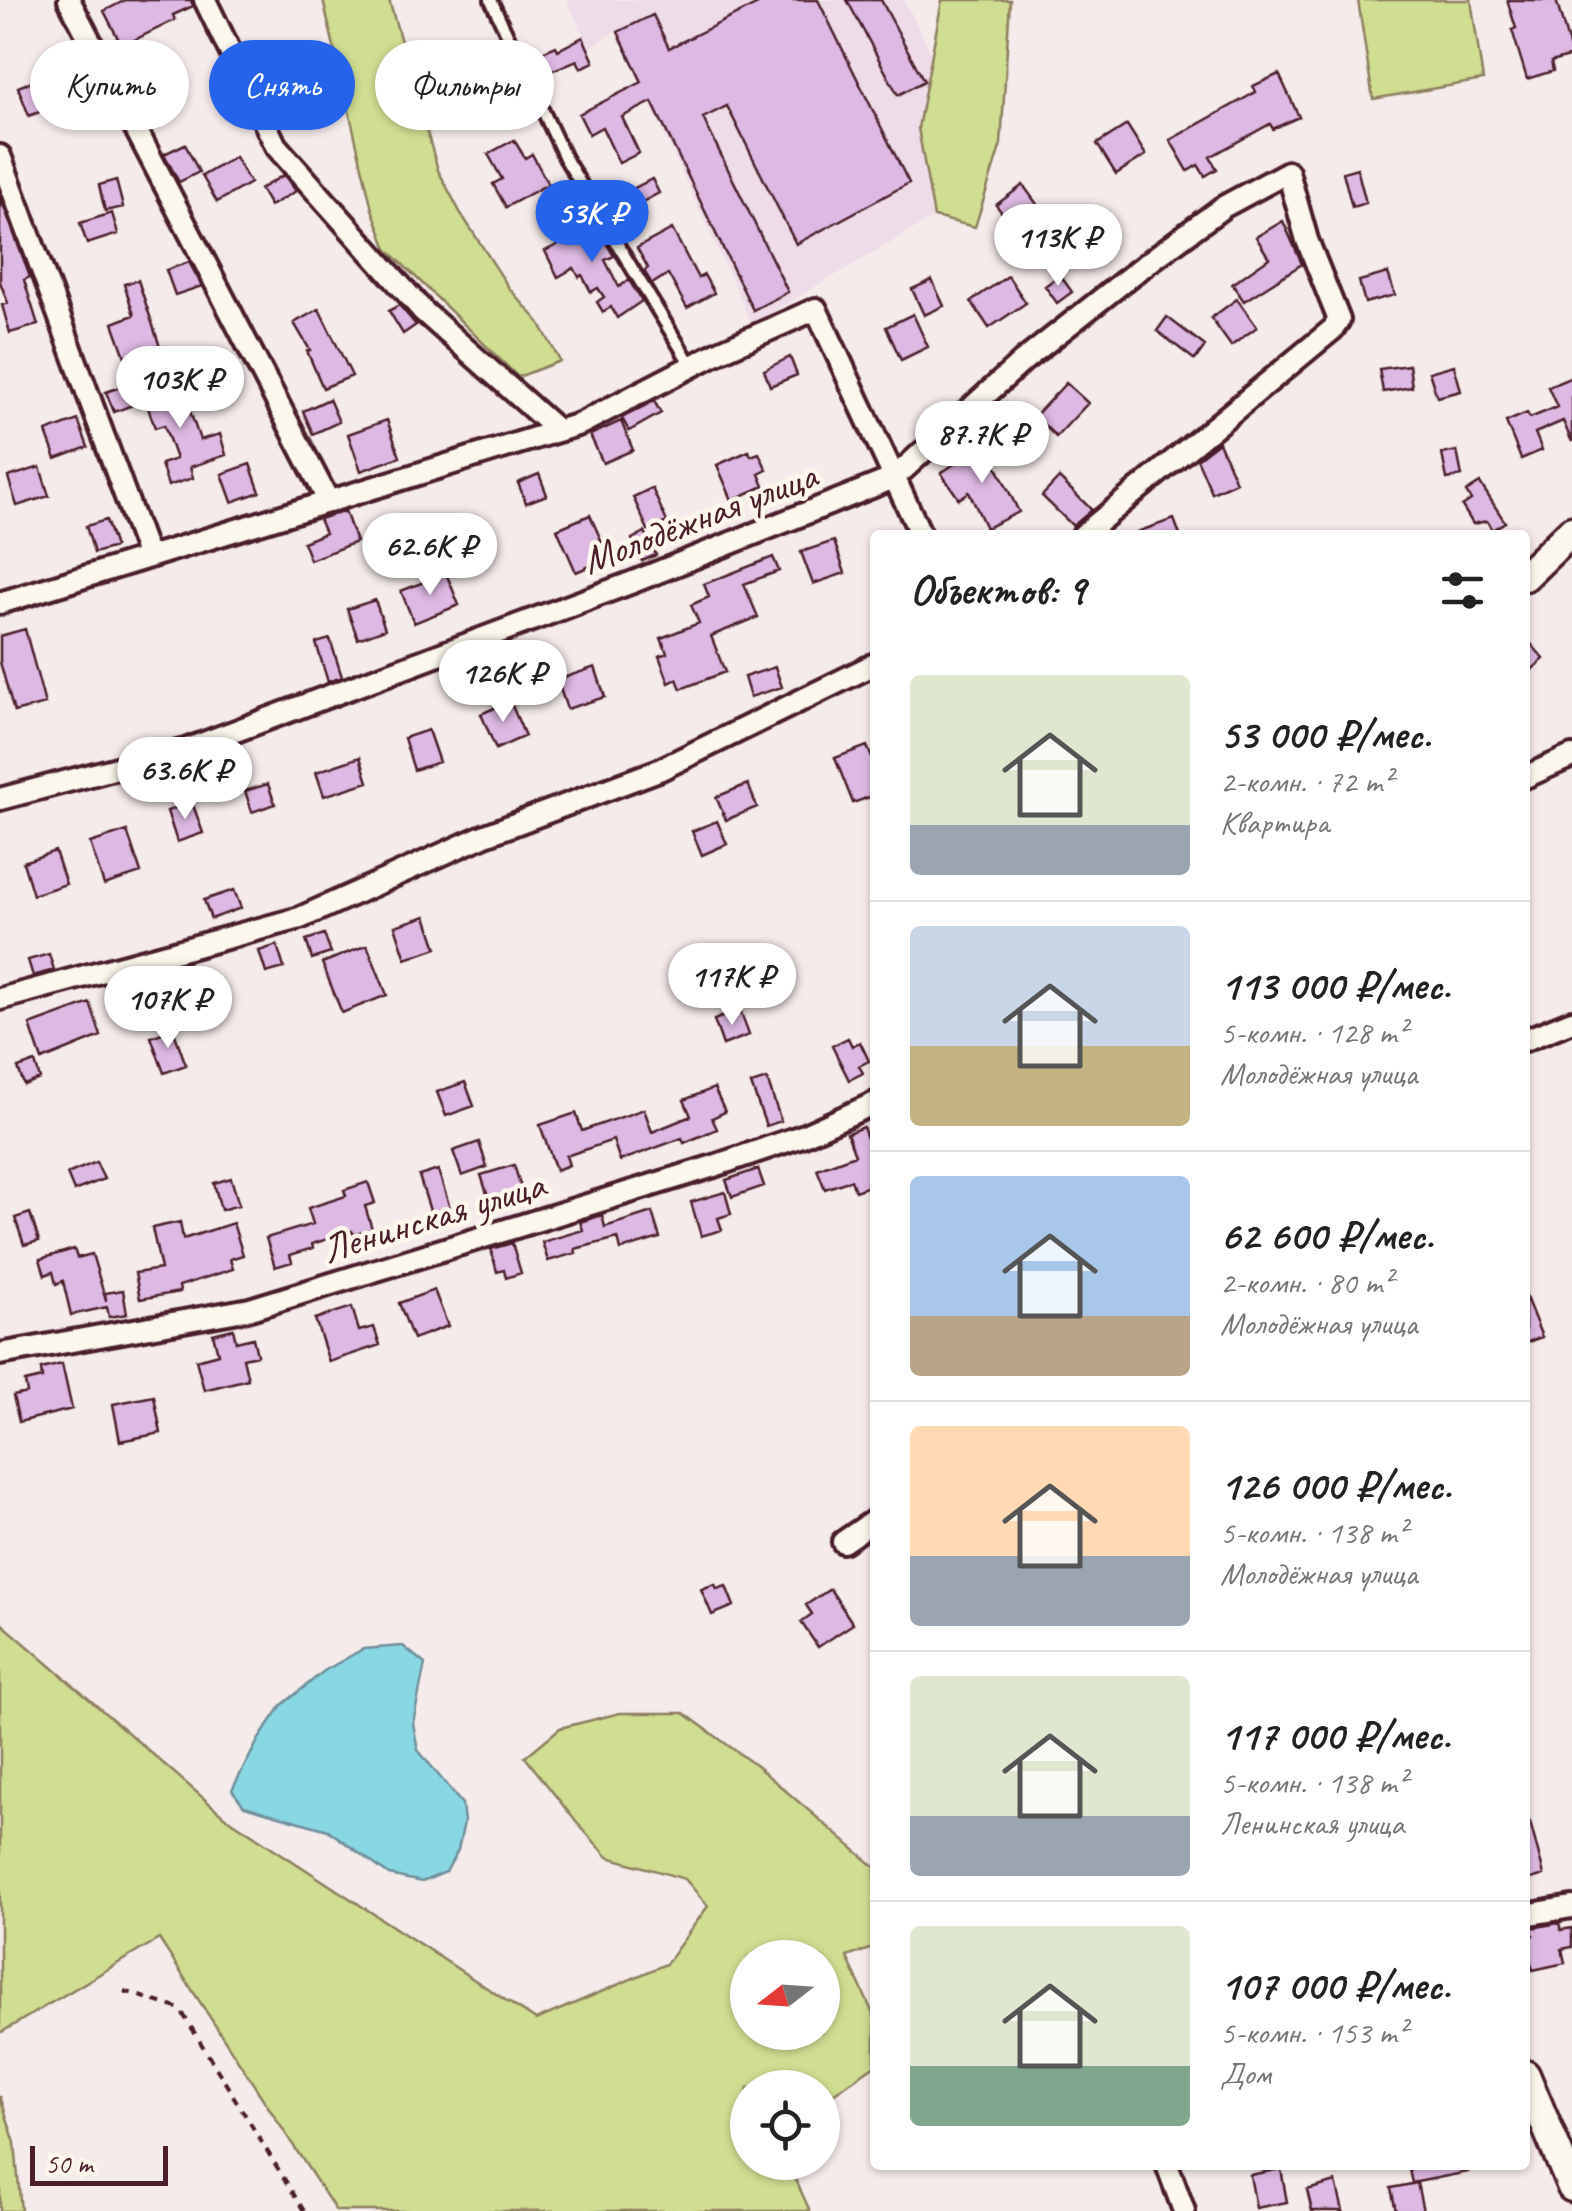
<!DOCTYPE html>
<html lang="ru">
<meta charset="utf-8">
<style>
:root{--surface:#fff;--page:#f2f2f2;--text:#222;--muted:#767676;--line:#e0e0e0;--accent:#2563eb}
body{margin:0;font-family:Caveat,sans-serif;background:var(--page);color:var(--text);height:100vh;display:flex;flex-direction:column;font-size:38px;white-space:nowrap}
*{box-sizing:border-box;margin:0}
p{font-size:32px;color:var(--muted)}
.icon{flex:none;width:55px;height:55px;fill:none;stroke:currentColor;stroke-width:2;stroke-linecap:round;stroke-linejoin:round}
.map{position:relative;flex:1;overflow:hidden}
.side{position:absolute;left:870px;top:530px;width:660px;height:1640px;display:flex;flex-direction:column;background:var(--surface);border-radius:10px;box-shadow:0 2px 8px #0004}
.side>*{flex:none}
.banner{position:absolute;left:30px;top:40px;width:690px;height:90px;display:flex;gap:20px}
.needle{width:65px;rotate:253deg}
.tools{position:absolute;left:730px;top:1940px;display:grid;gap:20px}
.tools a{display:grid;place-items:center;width:110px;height:110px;border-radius:50%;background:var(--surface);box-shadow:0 2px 8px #0004;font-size:50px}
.scale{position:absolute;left:30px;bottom:25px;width:138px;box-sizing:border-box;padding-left:10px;border:5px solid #4a1f2b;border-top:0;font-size:28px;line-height:35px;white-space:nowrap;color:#4a1f2b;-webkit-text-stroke:8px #fbf7ec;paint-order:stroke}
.price{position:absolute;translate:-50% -85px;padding:0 22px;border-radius:35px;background:#fff;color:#222;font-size:32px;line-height:65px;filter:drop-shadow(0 2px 5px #0008)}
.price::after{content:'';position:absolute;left:50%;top:60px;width:30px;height:22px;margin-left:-15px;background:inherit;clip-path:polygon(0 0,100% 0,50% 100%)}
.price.selected{background:var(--accent);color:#fff}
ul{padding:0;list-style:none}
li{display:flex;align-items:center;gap:30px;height:250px;padding:0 40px}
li+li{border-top:2px solid var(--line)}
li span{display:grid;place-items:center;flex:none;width:280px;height:200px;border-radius:10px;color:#555}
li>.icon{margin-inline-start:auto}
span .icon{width:120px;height:120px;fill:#fffc;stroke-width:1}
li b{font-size:42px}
h2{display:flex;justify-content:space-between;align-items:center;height:120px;padding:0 40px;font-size:42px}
.tag{padding:0 35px;border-radius:45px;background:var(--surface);box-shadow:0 2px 8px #0004;font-size:35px;line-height:90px}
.tag.selected{background:var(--accent);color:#fff}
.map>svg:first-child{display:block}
.built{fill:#eedce8}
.green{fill:#d0de92;stroke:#8d7e5e;stroke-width:2.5;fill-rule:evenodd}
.water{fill:#88d8e4;stroke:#6f8e9a;stroke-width:2.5}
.building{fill:#deb9e3;stroke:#4a1f2b;stroke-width:2.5}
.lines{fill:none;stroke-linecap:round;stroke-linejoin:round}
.service-casing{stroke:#4a1f2b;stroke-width:18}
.minor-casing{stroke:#4a1f2b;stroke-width:28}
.secondary-casing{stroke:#4a1f2b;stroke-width:35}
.path{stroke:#4a1f2b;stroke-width:4;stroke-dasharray:8 8;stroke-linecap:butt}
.service{stroke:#fbf7ec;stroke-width:10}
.minor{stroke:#fbf7ec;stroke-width:20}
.secondary{stroke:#fbf7ec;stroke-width:28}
.labels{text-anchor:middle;stroke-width:9;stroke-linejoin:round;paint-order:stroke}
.street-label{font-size:40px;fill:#4a1f2b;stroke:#fbf7ec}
</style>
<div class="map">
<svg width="1572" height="2211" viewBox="0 0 1572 2211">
<rect width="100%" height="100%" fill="#f5ebea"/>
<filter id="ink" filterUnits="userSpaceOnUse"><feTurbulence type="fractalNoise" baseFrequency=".01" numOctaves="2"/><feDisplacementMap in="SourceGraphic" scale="20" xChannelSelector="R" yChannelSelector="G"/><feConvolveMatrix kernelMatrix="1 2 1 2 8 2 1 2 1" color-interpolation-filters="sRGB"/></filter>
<g filter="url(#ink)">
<path class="built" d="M567 0H904L932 54 918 128 934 217 752 324 616 30 590 48Z"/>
<path class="green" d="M323 0H389L438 170 460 212 509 288 539 322 560 361 518 377 387 249 372 209Z
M942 0H1010L1001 144 975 227 934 217 918 128Z
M1358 0H1471L1483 80 1373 99Z
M0 1622 224 1816 536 2020 666 1964 708 1906 685 1879 608 1857 577 1823 525 1757 560 1728 620 1713H684L759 1768 875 1867V1947L847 1957 875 2018V2065L823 2101 822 2088H748V2162L788 2163 810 2211H336L159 1939 0 2033ZM748 1958H822V2032H748Z
M0 2096 15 2143 21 2211H0Z"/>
<path class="water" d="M403 1646 425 1664 413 1723 418 1750 462 1804 464 1822 458 1850 446 1872 422 1882 389 1875 328 1830 244 1806 232 1790 259 1739 282 1705 324 1671 363 1649Z"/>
<path class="building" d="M126 0H191L193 6 173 15 175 20 122 46 104 11Z
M766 0H818L909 183 796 244 727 106 703 118 788 292 753 310 652 102 622 117 639 153 619 163 602 127 589 134 579 114 642 82 618 32 653 15 669 48Z
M847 0H881L924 81 898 95Z
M1507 0H1556L1572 56 1551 62 1553 71 1527 79 1512 30 1516 28Z
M583 37 594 62 581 68 577 60 549 72 540 53 556 46 558 50Z
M56 72 67 102 29 116 18 87Z
M1279 74 1299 117 1273 129 1270 124 1210 157 1217 169 1205 176 1198 165 1188 171 1170 140 1256 92 1253 86Z
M1127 125 1146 155 1116 174 1097 144Z
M514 140 525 158 532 154 548 184 506 207 493 184 502 179 488 154Z
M185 144 199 172 179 182 164 154Z
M235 157 250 183 217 202 202 176Z
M1357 168 1366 203 1352 207 1343 172Z
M284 175 296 191 270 206 260 189Z
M652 179 659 193 631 208 623 194Z
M116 180 123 207 105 211 99 185Z
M1023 185 1039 207 1013 227 996 205Z
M0 196 30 277 24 280 38 325 10 333 2 305 8 303 0 282Z
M112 213 118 234 87 244 80 223Z
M590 216 614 256 605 260 619 287 629 280 642 301 617 318 611 307 603 312 597 302 604 297 598 288 591 292 582 275 579 277 574 268 558 277 545 251 563 242 558 233Z
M1283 221 1302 264 1244 301 1232 284 1269 258 1256 237Z
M672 229 698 278 704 275 714 293 687 308 668 274 652 284 644 271 648 268 637 248Z
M189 262 202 286 175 295 166 270Z
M1388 273 1395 295 1365 303 1359 281Z
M1060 275 1072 292 1057 303 1045 286Z
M1008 276 1026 303 989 328 971 301Z
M138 280 162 353 128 365 113 323 134 315 124 284Z
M932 280 944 306 924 315 912 289Z
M1237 299 1257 327 1231 346 1211 318Z
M399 305 416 325 403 334 389 311Z
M319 309 352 376 323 388 307 351 310 350 294 323Z
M913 314 928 347 901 360 886 327Z
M1167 317 1205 346 1195 360 1157 331Z
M790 357 797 375 770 386 764 370Z
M1409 365 1412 387 1383 392 1379 369Z
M1454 365 1461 391 1437 397 1429 372Z
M178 377 200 440 220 434 226 455 190 467 193 478 168 486 161 464 176 459 164 425 155 428 142 390Z
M1572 377V442L1563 421 1535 433 1542 450 1521 459 1506 422 1527 413 1530 418 1557 407 1548 387Z
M131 383 138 403 114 412 106 392Z
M1066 383 1088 403 1056 437 1035 416Z
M329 399 339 422 313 434 303 411Z
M654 401 661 413 629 431 622 418Z
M995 412 1019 441 1002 456 987 441 993 437 982 423Z
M78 420 88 447 56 459 46 432Z
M387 420 400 457 361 471 348 434Z
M621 421 633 450 603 463 590 435Z
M1219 442 1236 482 1212 493 1197 459Z
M985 443 1019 512 986 528 969 492 959 499 941 473Z
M749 451 751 456 759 453 767 470 759 474 764 486 732 500 717 465Z
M1457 451 1462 476 1447 479 1442 454Z
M250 464 260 492 232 502 222 474Z
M40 467 49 496 17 506 8 477Z
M539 474 547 495 526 503 518 483Z
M1059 478 1092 510 1073 526 1042 496Z
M1480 483 1505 522 1492 530 1487 521 1473 524 1462 506 1471 500 1466 492Z
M652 488 667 522 648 530 633 497Z
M345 511 356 542 310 560 303 542 325 533 319 519Z
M590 515 609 558 576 572 557 529Z
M1174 519 1180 535H1134V533Z
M106 520 115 547 94 553 86 526Z
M645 532 656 555 642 561 632 539Z
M834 541 845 573 813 584 801 552Z
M773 557 779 571 744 584 758 617 711 636 725 672 681 689 677 679 669 683 659 656 667 653 661 638 699 623 691 605 709 597 704 584Z
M446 573 459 605 414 623 401 591Z
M375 600 385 629 358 639 347 609Z
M25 629 45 704 14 712 0 662V636Z
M1525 637 1544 659 1525 676Z
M330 639 342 677 328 682 316 643Z
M595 667 605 697 567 709 557 680Z
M775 667 782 687 750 697 744 677Z
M510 701 525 736 496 749 481 714Z
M428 730 439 762 414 770 404 738Z
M867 746 875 765V795L853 803 835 758Z
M360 757 368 782 324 796 316 772Z
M268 784 275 804 252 812 245 791Z
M748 784 757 807 726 820 716 797Z
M192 802 203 833 177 842 167 811Z
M717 821 727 844 702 855 692 831Z
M127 831 141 873 104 885 90 843Z
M55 851 66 884 33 895 23 862Z
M234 890 241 908 211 919 204 900Z
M426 916 437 948 406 959 395 926Z
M324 934 331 953 312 959 306 940Z
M277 945 284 968 266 973 259 951Z
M367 945 387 995 342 1013 322 963Z
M49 954 54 970 33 976 28 960Z
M197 980 206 1008 173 1019 163 991Z
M90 1003 101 1036 42 1060 30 1025Z
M740 1010 749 1035 723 1045 714 1020Z
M173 1029 186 1065 164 1073 151 1037Z
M848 1038 852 1046 860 1042 869 1061 859 1066 863 1073 849 1080 832 1046Z
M35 1062 40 1079 24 1085 18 1068Z
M767 1079 781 1121 766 1126 751 1084Z
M465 1082 474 1106 446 1116 437 1092Z
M714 1088 725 1112 712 1118 717 1129 684 1143 682 1138 620 1161 613 1140 566 1156 569 1165 556 1170 540 1125 576 1113 582 1131 644 1109 652 1132 691 1116 684 1100Z
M863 1127 871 1149 875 1147V1184L855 1191 851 1180 825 1189 817 1169 855 1155 847 1133Z
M479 1142 487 1167 462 1176 453 1151Z
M96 1162 104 1179 74 1191 67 1174Z
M514 1165 523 1194 490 1203 481 1175Z
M758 1169 764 1186 732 1197 726 1180Z
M438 1170 450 1208 431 1214 419 1176Z
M231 1178 239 1205 221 1210 214 1183Z
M368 1182 375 1203 365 1206 372 1229 354 1235 352 1231 312 1244 313 1248 290 1255 292 1262 275 1267 266 1238 313 1224 308 1208 346 1196 344 1190Z
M725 1192 731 1214 718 1218 722 1230 701 1236 691 1202Z
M652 1212 660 1238 621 1250 618 1238 575 1249 576 1253 548 1261 542 1242 583 1230 580 1222 602 1215 605 1227Z
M30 1213 39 1241 24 1245 15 1218Z
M180 1222 183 1239 233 1223 243 1255 230 1259 233 1269 179 1286 180 1292 140 1299 135 1273 161 1269 152 1228Z
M512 1243 521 1273 506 1278 504 1270 497 1272 491 1249Z
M74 1249 77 1258 92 1254 106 1301 105 1293 123 1290 127 1314 109 1317 107 1307 71 1315 63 1281 56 1284 53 1272 45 1275 40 1259Z
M434 1290 448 1326 413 1339 399 1303Z
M1525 1295 1542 1337 1525 1343Z
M352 1307 359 1331 374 1327 380 1345 329 1362 315 1319Z
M233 1329 236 1342 253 1338 257 1355 243 1358 248 1379 204 1390 196 1360 218 1354 213 1334Z
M62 1364 72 1409 19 1422 13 1396 27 1393 25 1382 42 1378 41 1369Z
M154 1396 161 1433 120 1441 113 1404Z
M715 1584 717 1589 726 1586 734 1606 712 1615 701 1589Z
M830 1589 853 1624 818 1647 801 1622 812 1614 806 1605Z
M1530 1822 1544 1875 1525 1881V1823Z
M1559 1923 1561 1930 1572 1928V1947L1562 1949 1565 1963 1533 1970 1529 1956 1525 1957V1936L1533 1935 1531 1928Z
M1408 2165H1468V2172L1412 2183Z
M1281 2169 1287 2202 1256 2208 1250 2175Z
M1336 2182 1343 2211H1312L1307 2190Z
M1417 2183 1423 2211H1396L1391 2188Z"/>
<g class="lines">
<defs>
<path id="service" d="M491 0 565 158 691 365"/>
<path id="minor" d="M69 0 329 502
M205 0 276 146 423 311 558 431
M0 156 148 557
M0 603 580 424 721 351 816 309 921 535
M1525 777 1572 756
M0 799 185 750 633 582 894 478 1023 361 1137 271 1223 207 1288 172 1307 240 1339 320 1333 329 1083 535
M0 999 300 918 483 836 659 770 875 664
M1525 1040 1572 1021
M0 1354 250 1309 714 1166 802 1136 875 1103
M843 1542 875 1520
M1525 1915 1572 1907
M1167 2165 1184 2211"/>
<path id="secondary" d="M1525 576 1572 531
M1525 2075 1572 2187"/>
</defs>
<use href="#service" class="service-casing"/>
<use href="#minor" class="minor-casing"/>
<use href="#secondary" class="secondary-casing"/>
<path class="path" d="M124 1991 180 2009 304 2211"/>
<use href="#service" class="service"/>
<use href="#minor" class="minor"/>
<use href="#secondary" class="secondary"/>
</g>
</g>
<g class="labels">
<g class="street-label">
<text transform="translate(699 517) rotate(-21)" y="14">Молодёжная улица</text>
<text transform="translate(433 1216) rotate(-17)" y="14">Ленинская улица</text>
</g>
</g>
</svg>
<div class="tools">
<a><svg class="needle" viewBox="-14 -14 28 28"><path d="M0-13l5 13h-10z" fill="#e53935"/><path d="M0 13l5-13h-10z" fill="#767676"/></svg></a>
<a><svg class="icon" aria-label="locate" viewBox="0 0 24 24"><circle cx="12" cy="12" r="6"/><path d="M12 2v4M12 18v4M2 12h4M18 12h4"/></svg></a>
</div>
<div class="scale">50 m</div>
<b class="price selected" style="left:592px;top:265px">53K ₽</b>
<b class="price" style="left:1058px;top:289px">113K ₽</b>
<b class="price" style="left:180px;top:431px">103K ₽</b>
<b class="price" style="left:982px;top:486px">87.7K ₽</b>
<b class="price" style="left:430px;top:598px">62.6K ₽</b>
<b class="price" style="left:503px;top:725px">126K ₽</b>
<b class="price" style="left:185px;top:822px">63.6K ₽</b>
<b class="price" style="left:732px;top:1028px">117K ₽</b>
<b class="price" style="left:168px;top:1051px">107K ₽</b>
<div class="banner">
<a class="tag">Купить</a>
<a class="tag selected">Снять</a>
<a class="tag">Фильтры</a>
</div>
<section class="side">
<h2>Объектов: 9<svg class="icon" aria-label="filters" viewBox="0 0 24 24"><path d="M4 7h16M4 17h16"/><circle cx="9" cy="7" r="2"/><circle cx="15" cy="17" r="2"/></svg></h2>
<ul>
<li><span style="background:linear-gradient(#dfe7d0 75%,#9aa5b1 0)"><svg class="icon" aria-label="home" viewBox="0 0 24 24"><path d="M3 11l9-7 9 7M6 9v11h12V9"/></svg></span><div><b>53 000 ₽/мес.</b><p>2-комн. · 72 m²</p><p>Квартира</p></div></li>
<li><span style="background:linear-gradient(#c9d6e8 60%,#c2b280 0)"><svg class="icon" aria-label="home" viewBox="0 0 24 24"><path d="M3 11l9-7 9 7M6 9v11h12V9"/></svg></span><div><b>113 000 ₽/мес.</b><p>5-комн. · 128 m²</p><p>Молодёжная улица</p></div></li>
<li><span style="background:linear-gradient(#a9c7e8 70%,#b9a48a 0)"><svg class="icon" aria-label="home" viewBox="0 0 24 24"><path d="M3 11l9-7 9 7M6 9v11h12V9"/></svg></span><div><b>62 600 ₽/мес.</b><p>2-комн. · 80 m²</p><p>Молодёжная улица</p></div></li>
<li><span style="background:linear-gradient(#ffd9b3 65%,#9aa5b1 0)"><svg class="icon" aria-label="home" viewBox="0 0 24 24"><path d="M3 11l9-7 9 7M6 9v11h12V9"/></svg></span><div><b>126 000 ₽/мес.</b><p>5-комн. · 138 m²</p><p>Молодёжная улица</p></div></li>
<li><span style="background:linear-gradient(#dfe7d0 70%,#9aa5b1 0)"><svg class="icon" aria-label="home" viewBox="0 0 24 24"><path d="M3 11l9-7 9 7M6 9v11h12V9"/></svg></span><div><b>117 000 ₽/мес.</b><p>5-комн. · 138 m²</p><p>Ленинская улица</p></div></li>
<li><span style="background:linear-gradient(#dfe7d0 70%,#7fa58c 0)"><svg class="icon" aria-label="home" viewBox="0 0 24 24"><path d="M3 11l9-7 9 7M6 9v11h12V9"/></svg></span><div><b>107 000 ₽/мес.</b><p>5-комн. · 153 m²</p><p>Дом</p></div></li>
</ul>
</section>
</div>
